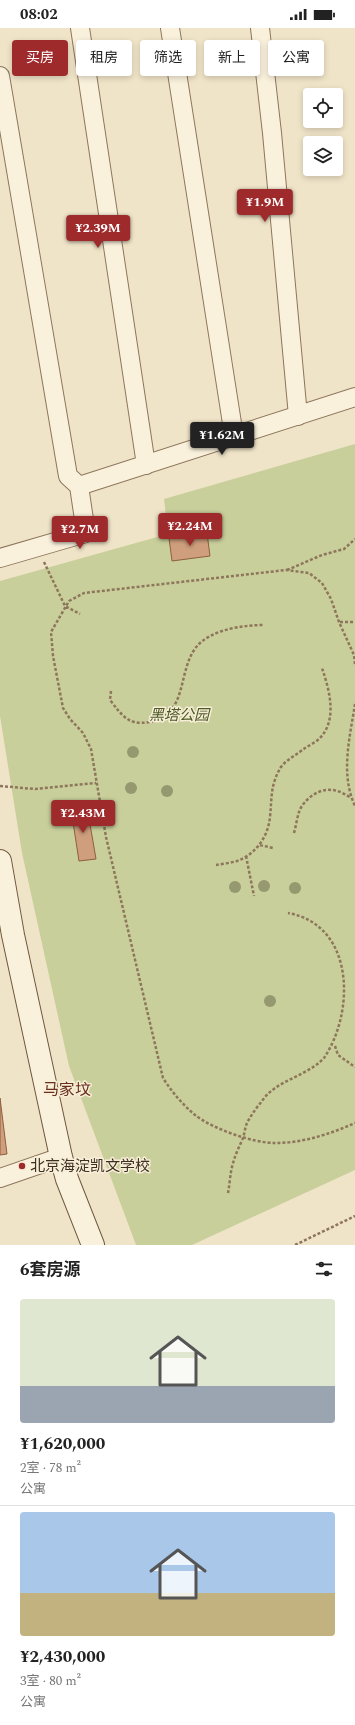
<!DOCTYPE html>
<html lang="zh">
<meta charset="utf-8">
<style>
:root{--surface:#fff;--page:#f6f6f6;--text:#222;--muted:#767676;--line:#e0e0e0;--accent:#9e2a2b}
body{margin:0;font-family:Spectral,"Noto Sans SC",serif;background:var(--page);color:var(--text);height:100vh;display:flex;flex-direction:column;font-size:15px;white-space:nowrap}
*{box-sizing:border-box;margin:0}
p{font-size:13px;color:var(--muted)}
.icon{flex:none;width:22px;height:22px;fill:none;stroke:currentColor;stroke-width:2;stroke-linecap:round;stroke-linejoin:round}
.map{position:relative;height:1217px;overflow:hidden}
.sheet{display:flex;flex-direction:column;background:var(--surface);flex:1}
.sheet>*{flex:none}
.top-card{position:absolute;left:12px;top:12px;width:331px;height:36px;display:flex;gap:8px}
.fabs{position:absolute;left:303px;top:60px;display:grid;gap:8px}
.fabs a{display:grid;place-items:center;width:40px;height:40px;border-radius:4px;background:var(--surface);box-shadow:0 2px 6px #0003;font-size:20px}
.price{position:absolute;translate:-50% -34px;padding:0 9px;border-radius:4px;background:var(--accent);color:#fff;font-size:13px;line-height:26px;filter:drop-shadow(0 1px 2px #0008)}
.price::after{content:'';position:absolute;left:50%;top:24px;width:12px;height:9px;margin-left:-6px;background:inherit;clip-path:polygon(0 0,100% 0,50% 100%)}
.price.current{background:#222;color:#fff}
ul{padding:0;list-style:none}
li{display:grid;align-content:center;gap:8px;height:212px;padding:0 20px}
li+li{border-top:1px solid var(--line)}
li span{display:grid;place-items:center;height:124px;border-radius:4px;color:#555}
li>.icon{margin-inline-start:auto}
span .icon{width:72px;height:72px;fill:#fffc;stroke-width:1}
li b{font-size:17px}
h2{display:flex;justify-content:space-between;align-items:center;height:48px;padding:0 20px;font-size:17px}
.pill{padding:0 14px;border-radius:4px;background:var(--surface);box-shadow:0 2px 6px #0003;font-size:14px;line-height:36px}
.pill.current{background:var(--accent);color:#fff}
.status{display:flex;justify-content:space-between;align-items:center;height:28px;padding:0 20px;background:var(--surface);direction:ltr}
.status svg{height:11px;fill:currentColor}
.map>svg:first-child{display:block}
.green{fill:#c9cf9b}
.building{fill:#cf9f7d;stroke:#8d5f41}
.lines{fill:none;stroke-linecap:round;stroke-linejoin:round}
.street-casing{stroke:#8d765c;stroke-width:20}
.secondary-casing{stroke:#6f573f;stroke-width:24}
.path{stroke:#8d765c;stroke-width:2.5;stroke-dasharray:3 2;stroke-linecap:butt}
.street{stroke:#faf1dc;stroke-width:18}
.secondary{stroke:#faf1dc;stroke-width:22}
.tree{fill:#96986f}
.poi-dot{fill:#9e2a2b;stroke:#f7eed8;stroke-width:1.5}
.labels{text-anchor:middle;stroke-width:3;stroke-linejoin:round;paint-order:stroke}
.park-label{font-size:15px;font-style:italic;fill:#4d5a26;stroke:#f7eed8}
.poi-label{font-size:15px;fill:#3d2e20;stroke:#f7eed8;text-anchor:start}
.neighbourhood-label{font-size:16px;fill:#6b2e1e;stroke:#f7eed8}
</style>
<div class="status"><b>08:02</b><svg viewBox="0 0 49 12"><path d="M0 12V9h3v3zM5 12V6h3v6zM10 12V3h3v9zM15 12V0h3v12zM26 1h20v11H26zM47 4h2v5h-2z"/></svg></div>
<div class="map">
<svg width="355" height="1217" viewBox="0 0 355 1217">
<rect width="100%" height="100%" fill="#f0e4c8"/>
<path class="green" d="M355 416V1142L192 1217H136L69 1038 22 825 0 688V553L168 506 164 471Z"/>
<path class="building" d="M207 505 210 528 172 533 169 510Z
M87 779 96 831 79 833 71 781Z
M0 1070 7 1126 0 1127Z"/>
<g class="lines">
<defs>
<path id="street" d="M80 0 146 437
M170 0 234 408
M260 0 272 105 298 388
M0 48 68 448 79 458 86 505 0 530
M79 458 355 369
M0 1150 61 1129"/>
<path id="secondary" d="M0 833 13 907 61 1129 67 1151 93 1217"/>
</defs>
<use href="#street" class="street-casing"/>
<use href="#secondary" class="secondary-casing"/>
<path class="path" d="M44 534 65 578 80 586
M287 542 322 527 344 521 355 511
M340 594H355
M355 636 354 627 339 594 331 571 322 555 309 545 286 542 84 565 69 573 51 604 53 628 63 680 70 691 83 705 91 721 106 809 163 1050C172 1064 182 1076 195 1087 213 1101 253 1115 275 1115 303 1115 330 1106 355 1095
M111 663 110 672C122 687 128 698 149 694 190 687 176 641 198 617 213 601 244 597 264 597
M355 676C350 709 340 746 355 778
M0 758 35 761 96 755
M294 805C296 798 297 790 299 784 303 772 319 760 331 762 338 762 345 766 351 770
M260 817 273 820
M246 828 254 868
M216 837C222 836 230 835 237 833 256 826 268 809 270 789 272 770 270 757 281 739 287 731 298 726 305 720 310 717 316 714 320 710 338 691 329 661 322 640
M335 1018 338 1027 355 1039
M228 1165C230 1155 230 1143 234 1132 236 1125 240 1117 243 1110 245 1104 245 1098 248 1093 252 1086 257 1079 262 1073 276 1052 306 1049 324 1030 355 984 355 897 288 885
M295 1217 355 1188"/>
<use href="#street" class="street"/>
<use href="#secondary" class="secondary"/>
</g>
<g class="tree">
<circle cx="133" cy="724" r="6"/>
<circle cx="131" cy="760" r="6"/>
<circle cx="167" cy="763" r="6"/>
<circle cx="264" cy="858" r="6"/>
<circle cx="235" cy="859" r="6"/>
<circle cx="295" cy="860" r="6"/>
<circle cx="270" cy="973" r="6"/>
</g>
<circle class="poi-dot" cx="22" cy="1138" r="4"/>
<g class="labels">
<g class="park-label">
<text x="179" y="692">黑塔公园</text>
</g>
<g class="poi-label">
<text x="30" y="1143">北京海淀凯文学校</text>
</g>
<g class="neighbourhood-label">
<text x="67" y="1067">马家坟</text>
</g>
</g>
</svg>
<div class="fabs">
<a><svg class="icon" aria-label="locate" viewBox="0 0 24 24"><circle cx="12" cy="12" r="6"/><path d="M12 2v4M12 18v4M2 12h4M18 12h4"/></svg></a>
<a><svg class="icon" aria-label="layers" viewBox="0 0 24 24"><path d="M12 4l9 5-9 5-9-5zM3 14l9 5 9-5"/></svg></a>
</div>
<b class="price" style="left:265px;top:195px">¥1.9M</b>
<b class="price" style="left:98px;top:221px">¥2.39M</b>
<b class="price current" style="left:222px;top:428px">¥1.62M</b>
<b class="price" style="left:190px;top:519px">¥2.24M</b>
<b class="price" style="left:80px;top:522px">¥2.7M</b>
<b class="price" style="left:83px;top:806px">¥2.43M</b>
<div class="top-card">
<a class="pill current">买房</a>
<a class="pill">租房</a>
<a class="pill">筛选</a>
<a class="pill">新上</a>
<a class="pill">公寓</a>
</div>
</div>
<section class="sheet">
<h2>6套房源<svg class="icon" aria-label="filters" viewBox="0 0 24 24"><path d="M4 7h16M4 17h16"/><circle cx="9" cy="7" r="2"/><circle cx="15" cy="17" r="2"/></svg></h2>
<ul>
<li><span style="background:linear-gradient(#dfe7d0 70%,#9aa5b1 0)"><svg class="icon" aria-label="home" viewBox="0 0 24 24"><path d="M3 11l9-7 9 7M6 9v11h12V9"/></svg></span><div><b>¥1,620,000</b><p>2室 · 78 m²</p><p>公寓</p></div></li>
<li><span style="background:linear-gradient(#a9c7e8 65%,#c2b280 0)"><svg class="icon" aria-label="home" viewBox="0 0 24 24"><path d="M3 11l9-7 9 7M6 9v11h12V9"/></svg></span><div><b>¥2,430,000</b><p>3室 · 80 m²</p><p>公寓</p></div></li>
</ul>
</section>
